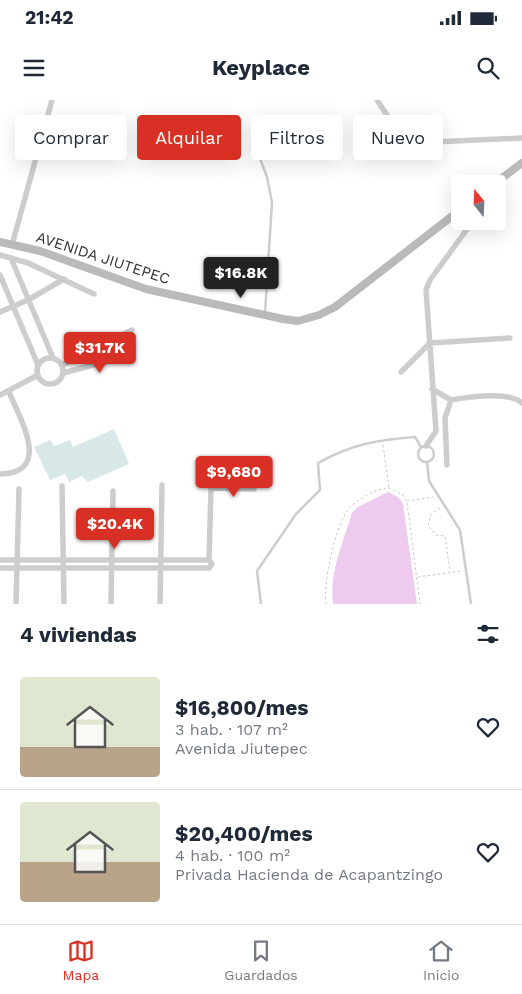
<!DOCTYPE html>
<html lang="es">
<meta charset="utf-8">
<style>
:root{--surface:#fff;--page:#f2f2f3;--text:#1f2937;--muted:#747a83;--line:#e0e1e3;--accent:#d93025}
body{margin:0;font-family:"Work Sans",sans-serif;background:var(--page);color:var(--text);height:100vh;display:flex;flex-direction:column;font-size:19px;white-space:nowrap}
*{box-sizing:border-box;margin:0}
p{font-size:16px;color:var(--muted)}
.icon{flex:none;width:28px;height:28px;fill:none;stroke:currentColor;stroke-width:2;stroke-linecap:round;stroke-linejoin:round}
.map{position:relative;height:504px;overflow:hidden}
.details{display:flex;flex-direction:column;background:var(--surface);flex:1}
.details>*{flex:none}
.banner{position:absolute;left:15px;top:15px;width:492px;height:45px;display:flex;gap:10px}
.needle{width:32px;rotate:342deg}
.tools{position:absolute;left:451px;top:75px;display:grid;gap:10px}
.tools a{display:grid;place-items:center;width:55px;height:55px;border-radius:5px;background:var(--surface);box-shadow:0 5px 20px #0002;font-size:25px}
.price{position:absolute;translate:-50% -42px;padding:0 11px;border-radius:5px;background:var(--accent);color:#fff;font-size:16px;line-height:32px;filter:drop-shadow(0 1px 2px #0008)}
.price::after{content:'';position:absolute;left:50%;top:30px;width:15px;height:11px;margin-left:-8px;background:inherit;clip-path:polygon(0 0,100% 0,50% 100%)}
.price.current{background:#222;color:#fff}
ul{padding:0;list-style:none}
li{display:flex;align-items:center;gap:15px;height:125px;padding:0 20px}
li+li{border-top:1px solid var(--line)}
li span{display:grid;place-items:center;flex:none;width:140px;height:100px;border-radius:5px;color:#555}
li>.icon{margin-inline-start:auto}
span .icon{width:60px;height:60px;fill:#fffc;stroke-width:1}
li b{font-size:21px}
h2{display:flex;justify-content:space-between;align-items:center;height:60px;padding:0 20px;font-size:21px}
.pill{padding:0 18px;border-radius:5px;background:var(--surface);box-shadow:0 5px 20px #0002;font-size:18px;line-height:45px}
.pill.current{background:var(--accent);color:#fff}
.status{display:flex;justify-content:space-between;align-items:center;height:35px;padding:0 25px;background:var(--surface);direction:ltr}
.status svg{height:14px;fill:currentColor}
header{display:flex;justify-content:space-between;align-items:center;height:65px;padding:0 20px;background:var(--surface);font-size:22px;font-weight:700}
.tab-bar{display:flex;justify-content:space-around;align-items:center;height:70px;border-top:1px solid var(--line);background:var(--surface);font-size:14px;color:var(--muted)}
.tab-bar a{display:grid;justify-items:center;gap:2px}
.tab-bar .current{color:var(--accent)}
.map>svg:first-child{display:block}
.green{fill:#d8e8e9}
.water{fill:#eecaee}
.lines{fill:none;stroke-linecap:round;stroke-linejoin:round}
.path{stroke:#c7c7c7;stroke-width:1;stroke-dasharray:2.5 2.5;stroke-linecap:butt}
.lane{stroke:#cdcdcd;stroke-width:2.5}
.street{stroke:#cdcdcd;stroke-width:5.5}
.secondary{stroke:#bababa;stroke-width:8}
.labels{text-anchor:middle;stroke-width:5;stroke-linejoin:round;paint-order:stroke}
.street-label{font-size:15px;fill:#303030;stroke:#fff}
</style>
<div class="status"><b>21:42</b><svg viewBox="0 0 49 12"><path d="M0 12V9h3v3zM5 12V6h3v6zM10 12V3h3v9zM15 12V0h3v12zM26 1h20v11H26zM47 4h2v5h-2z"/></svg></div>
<header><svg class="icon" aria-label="menu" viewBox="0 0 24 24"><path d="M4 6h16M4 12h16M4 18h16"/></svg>Keyplace<svg class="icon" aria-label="search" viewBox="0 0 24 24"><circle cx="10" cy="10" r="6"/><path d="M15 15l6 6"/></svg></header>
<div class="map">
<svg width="522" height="504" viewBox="0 0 522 504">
<rect width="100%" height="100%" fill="#fff"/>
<path class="green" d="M114 329 129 364 88 382 82 376 69 382 65 374 50 380 34 347 50 340 54 346 70 340 73 347Z"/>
<path class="water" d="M388 392 398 397 403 404 417 504H333C329 472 343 443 352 413L358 407Z"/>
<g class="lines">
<path class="path" d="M383 345 389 388
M407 401 433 397
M440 408 431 414 428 426 436 435 445 436 450 472
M418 477 461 471
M326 504C323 483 335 427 348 410 356 400 376 388 389 388L402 394 407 402 420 504"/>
<path class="lane" d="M252 37 267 77 272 102 265 214
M418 354a8 8 0 1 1 16 0a8 8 0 1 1-16 0Z
M427 362 429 381 460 430 471 504
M261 504 257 471 296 414 320 390 318 363C352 344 377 340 415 337L421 347"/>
<path class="street" d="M377 0 402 38 411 43 522 38
M12 145 52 0
M0 155 28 163 94 194
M11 158 53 258
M0 175 38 265
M0 212 28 200 64 179
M37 271a13 13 0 1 1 26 0a13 13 0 1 1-26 0Z
M62 265 132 230
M401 272 430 243 510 238
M63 273 131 255
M432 289 451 300C468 297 509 291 522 303
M0 295 38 275
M426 346 436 331 426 190 430 180 473 121
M447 365 445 318 451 300
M0 374C53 373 20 319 9 292
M62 386 64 504
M0 460H209L212 464 209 468H0
M209 460 211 388 254 389
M16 504 19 389
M111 504 113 391
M160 504 162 385"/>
<path class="secondary" d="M494 84 522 63
M0 142 40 151 146 189 283 219 298 221 319 215 335 207 460 110"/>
</g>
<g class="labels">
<g class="street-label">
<text transform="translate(103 158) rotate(18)" y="5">AVENIDA JIUTEPEC</text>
</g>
</g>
</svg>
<div class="tools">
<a><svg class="needle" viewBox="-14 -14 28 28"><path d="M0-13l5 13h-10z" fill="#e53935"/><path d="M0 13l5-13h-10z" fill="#747a83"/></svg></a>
</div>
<b class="price current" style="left:241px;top:199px">$16.8K</b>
<b class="price" style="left:100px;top:274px">$31.7K</b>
<b class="price" style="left:234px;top:398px">$9,680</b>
<b class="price" style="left:115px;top:450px">$20.4K</b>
<div class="banner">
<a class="pill">Comprar</a>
<a class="pill current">Alquilar</a>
<a class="pill">Filtros</a>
<a class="pill">Nuevo</a>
</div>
</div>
<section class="details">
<h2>4 viviendas<svg class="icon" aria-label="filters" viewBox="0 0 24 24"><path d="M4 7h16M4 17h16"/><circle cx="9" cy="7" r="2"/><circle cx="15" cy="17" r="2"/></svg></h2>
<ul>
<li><span style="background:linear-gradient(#dfe7d0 70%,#b9a48a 0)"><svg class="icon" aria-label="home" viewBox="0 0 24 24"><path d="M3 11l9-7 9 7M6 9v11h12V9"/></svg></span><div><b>$16,800/mes</b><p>3 hab. · 107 m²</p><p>Avenida Jiutepec</p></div><svg class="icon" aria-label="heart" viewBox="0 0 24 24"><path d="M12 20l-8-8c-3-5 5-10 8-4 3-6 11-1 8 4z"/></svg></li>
<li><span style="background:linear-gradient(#dfe7d0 60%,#b9a48a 0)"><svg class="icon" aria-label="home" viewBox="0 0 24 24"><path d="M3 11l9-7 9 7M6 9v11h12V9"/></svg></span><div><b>$20,400/mes</b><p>4 hab. · 100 m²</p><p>Privada Hacienda de Acapantzingo</p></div><svg class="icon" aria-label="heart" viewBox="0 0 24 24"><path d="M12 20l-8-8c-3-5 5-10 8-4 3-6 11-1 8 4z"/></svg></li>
</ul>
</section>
<nav class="tab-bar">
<a class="current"><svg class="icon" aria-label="map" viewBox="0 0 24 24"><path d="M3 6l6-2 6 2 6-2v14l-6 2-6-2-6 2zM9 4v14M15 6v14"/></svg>Mapa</a>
<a><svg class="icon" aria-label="saved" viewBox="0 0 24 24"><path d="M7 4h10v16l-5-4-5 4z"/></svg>Guardados</a>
<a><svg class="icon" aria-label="home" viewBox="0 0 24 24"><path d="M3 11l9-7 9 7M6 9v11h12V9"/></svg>Inicio</a>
</nav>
